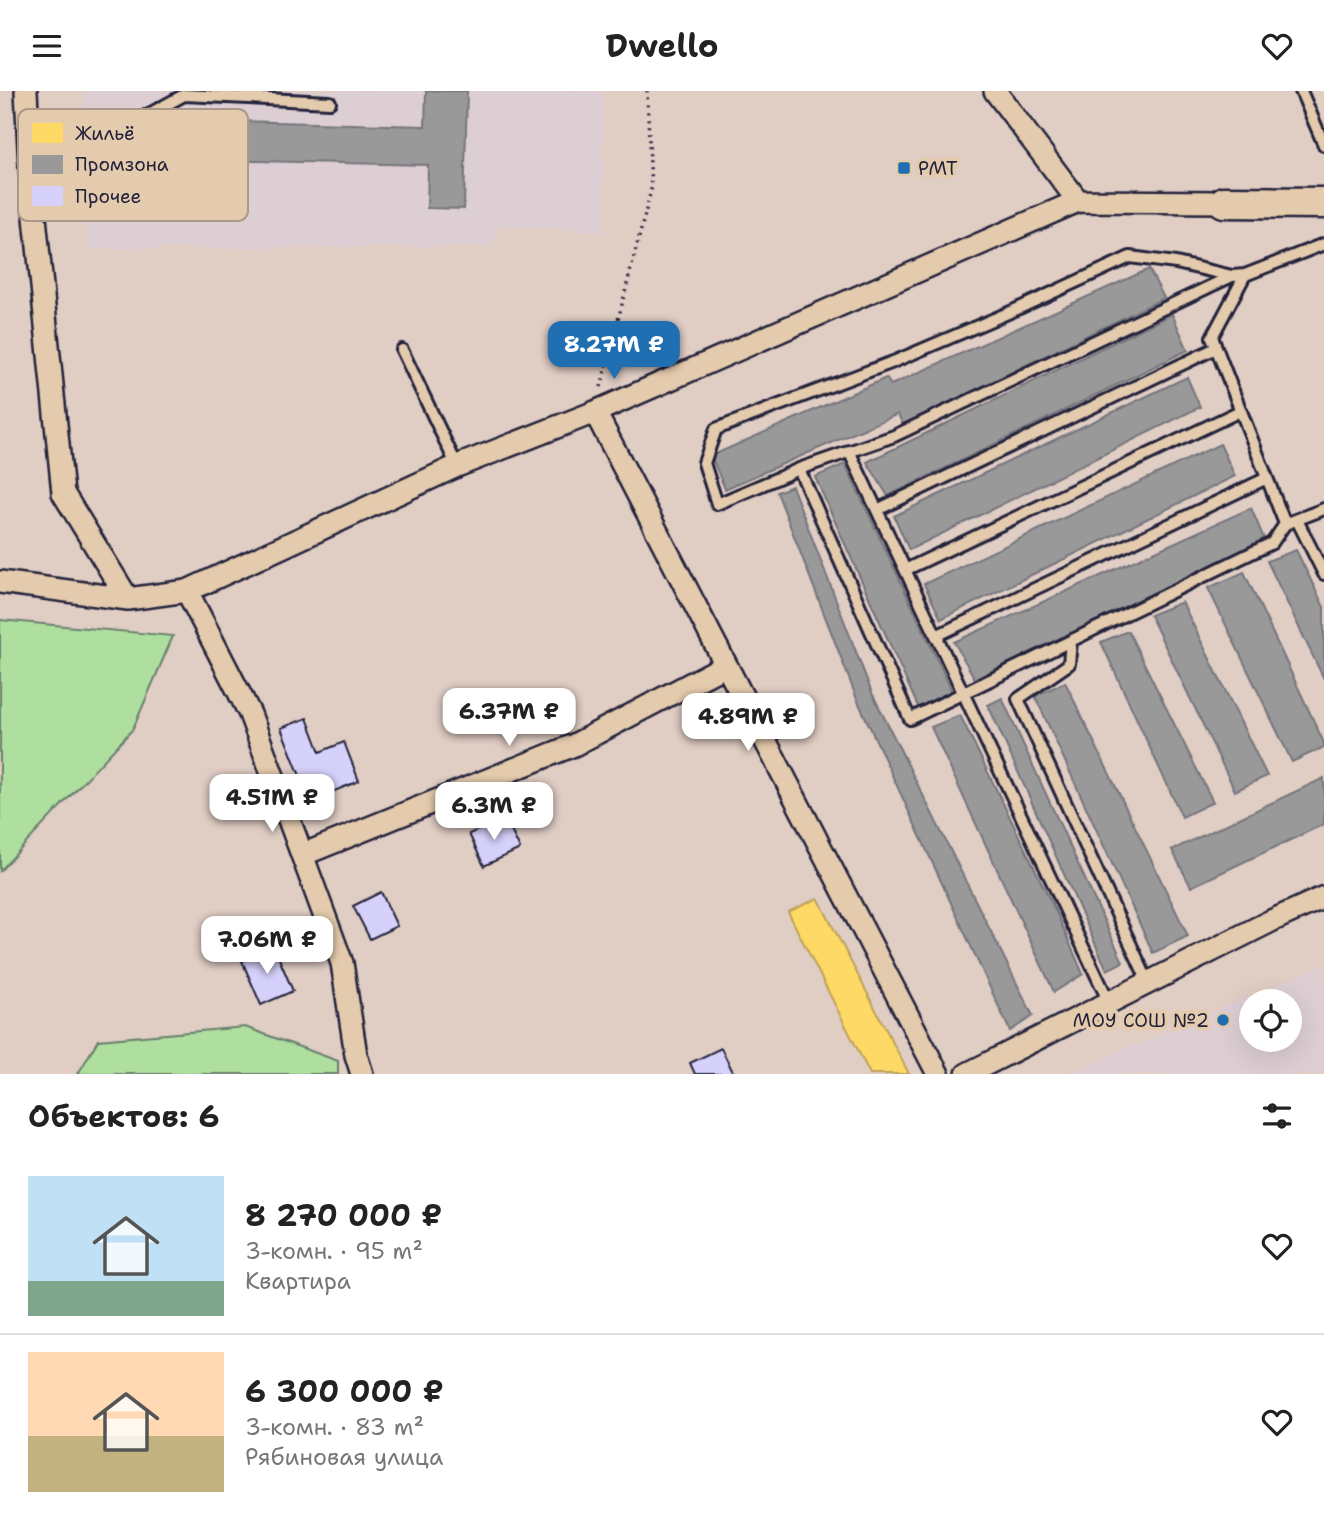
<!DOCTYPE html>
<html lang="ru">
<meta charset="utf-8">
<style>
:root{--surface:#fff;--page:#f2f2f2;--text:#222;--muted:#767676;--line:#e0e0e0;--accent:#1f6fb2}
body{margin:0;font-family:"Shantell Sans",sans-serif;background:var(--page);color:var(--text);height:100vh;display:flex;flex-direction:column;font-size:26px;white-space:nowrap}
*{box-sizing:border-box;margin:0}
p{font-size:23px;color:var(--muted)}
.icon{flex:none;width:38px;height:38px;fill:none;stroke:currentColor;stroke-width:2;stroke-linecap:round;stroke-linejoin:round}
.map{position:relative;height:983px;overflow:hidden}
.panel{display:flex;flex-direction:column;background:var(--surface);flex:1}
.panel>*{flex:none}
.controls{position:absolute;left:1239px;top:898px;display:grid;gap:14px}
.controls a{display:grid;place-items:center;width:63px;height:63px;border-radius:50%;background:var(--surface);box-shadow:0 7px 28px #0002;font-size:35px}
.price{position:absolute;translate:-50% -60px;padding:0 16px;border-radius:14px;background:#fff;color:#222;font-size:23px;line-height:46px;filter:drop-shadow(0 2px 4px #0008)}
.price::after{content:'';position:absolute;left:50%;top:42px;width:21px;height:16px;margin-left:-10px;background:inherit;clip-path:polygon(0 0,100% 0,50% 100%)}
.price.current{background:var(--accent);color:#fff}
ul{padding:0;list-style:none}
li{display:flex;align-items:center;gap:21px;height:175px;padding:0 28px}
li+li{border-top:2px solid var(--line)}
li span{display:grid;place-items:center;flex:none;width:196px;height:140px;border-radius:0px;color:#555}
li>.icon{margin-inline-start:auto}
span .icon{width:84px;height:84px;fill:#fffc;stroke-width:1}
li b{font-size:30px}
h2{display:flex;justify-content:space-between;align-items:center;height:84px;padding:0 28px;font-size:30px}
header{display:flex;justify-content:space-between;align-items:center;height:91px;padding:0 28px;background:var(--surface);font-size:32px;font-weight:700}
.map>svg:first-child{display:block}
.built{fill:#ddced4;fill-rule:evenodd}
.green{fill:#aedf9f;stroke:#68806d;stroke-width:2}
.homes{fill:#ffd966;stroke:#bda259;stroke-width:2}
.industry{fill:#999;stroke:#75757d;stroke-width:2}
.building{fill:#d5d1fa;stroke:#22223b;stroke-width:2}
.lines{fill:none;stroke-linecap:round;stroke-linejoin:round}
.lane-casing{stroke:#22223b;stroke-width:16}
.street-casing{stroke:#22223b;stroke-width:26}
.secondary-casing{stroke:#22223b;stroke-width:35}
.path{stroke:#22223b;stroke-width:3.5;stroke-dasharray:2 5;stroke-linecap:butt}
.lane{stroke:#e5cbad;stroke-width:10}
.street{stroke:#e5cbad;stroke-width:21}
.secondary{stroke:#e5cbad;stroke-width:30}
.poi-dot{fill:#1f6fb2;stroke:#e5cbad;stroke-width:2.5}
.labels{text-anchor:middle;stroke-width:7;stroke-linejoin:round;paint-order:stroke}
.poi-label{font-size:19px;fill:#22223b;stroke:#e5cbad;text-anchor:start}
.key{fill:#e5cbad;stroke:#aa988b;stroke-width:2}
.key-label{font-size:19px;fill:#22223b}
</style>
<header><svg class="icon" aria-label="menu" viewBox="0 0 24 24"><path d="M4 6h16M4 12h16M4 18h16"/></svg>Dwello<svg class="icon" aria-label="heart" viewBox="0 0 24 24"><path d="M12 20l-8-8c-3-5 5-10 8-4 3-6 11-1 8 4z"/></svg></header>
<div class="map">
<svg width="1324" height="983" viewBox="0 0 1324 983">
<rect width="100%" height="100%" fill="#e0cdc4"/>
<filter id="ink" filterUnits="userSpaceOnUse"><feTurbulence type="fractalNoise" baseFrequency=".0143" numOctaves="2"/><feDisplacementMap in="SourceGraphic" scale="14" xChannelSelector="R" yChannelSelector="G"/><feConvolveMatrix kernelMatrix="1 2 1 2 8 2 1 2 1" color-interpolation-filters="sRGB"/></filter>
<g filter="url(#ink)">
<path class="built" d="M84 0H603V141L500 134 490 155 87 158Z
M1324 874V983H1068ZM1290 910V948H1251V910Z"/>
<path class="green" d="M0 529 173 545 133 638 0 780Z
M245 936 338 970V983H78L98 949Z"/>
<path class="homes" d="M818 807 909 983H870L788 821Z"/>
<path class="industry" d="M426 0H467L464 118 427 117 428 74 164 68 165 28 425 35Z
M1149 178 1164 207 903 334 898 323 725 398 711 365 886 287 891 294Z
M1172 223 1188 259 888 405 867 371Z
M1187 286 1200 316 909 459 894 425Z
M1220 353 1235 385 941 528 924 493Z
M845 373 952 600 919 618 815 386Z
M792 395 872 602 1033 925 1010 940 857 608 777 401Z
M1251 417 1265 450 975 588 954 551Z
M1296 459 1324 516V588L1267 470Z
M1244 481 1324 652V656L1292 671 1208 497Z
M1182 511 1267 685 1235 700 1150 524Z
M1128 540 1213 711 1182 726 1101 551Z
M1065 591 1188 845 1153 862 1035 605Z
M1002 607 1123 871 1107 879 988 614Z
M960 624 1057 823 1083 883 1054 901 931 636Z
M1324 687V733L1191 796 1172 759Z"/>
<path class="building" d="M307 627 320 661 344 651 359 690 310 710 281 637Z
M505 727 520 758 484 775 469 743Z
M381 801 397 835 370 848 353 815Z
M274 856 293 900 261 914 242 870Z
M721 957 734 983H695L690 972Z"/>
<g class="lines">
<defs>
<path id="lane" d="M1301 0 1324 54
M30 77 85 71 116 62 140 28 184 4 330 11
M1232 185 894 345 799 378 717 413 704 372 716 338 893 271 1015 219 1130 166 1176 172 1232 185 1245 184
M402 259 457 375
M849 360 1109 911
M799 378 910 628 1272 452 1285 433 1324 418
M877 419 1216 257
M1297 429 1324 483
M1285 433 1212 246 1245 184 1324 153
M905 479 1240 320
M936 545 1267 387
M1071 550 1069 573 1018 608 1148 891"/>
<path id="street" d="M26 0 30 77 63 402 128 508
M995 0 1078 110
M595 321 938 983
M0 491 128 508 187 500 457 375 595 321 1078 110 1224 111
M187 500 250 623 342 872 356 964 362 983
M302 764 574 654 726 574
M967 983 1271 830 1324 806"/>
<path id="secondary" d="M1224 111 1324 112"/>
</defs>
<use href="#lane" class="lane-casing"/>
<use href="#street" class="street-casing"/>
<use href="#secondary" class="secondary-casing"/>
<path class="path" d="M601 296 651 99 647 0"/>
<use href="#lane" class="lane"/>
<use href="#street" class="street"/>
<use href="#secondary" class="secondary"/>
</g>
</g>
<g class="poi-dot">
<rect x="897" y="70" width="14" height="14" rx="3.5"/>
<circle cx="1223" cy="929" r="7"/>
</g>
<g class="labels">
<g class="poi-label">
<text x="918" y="84">РМТ</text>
<text x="1209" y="936" text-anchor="end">МОУ СОШ №2</text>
</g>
</g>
<rect x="18" y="18" width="230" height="112" rx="10" class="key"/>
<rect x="32" y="32" width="31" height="20" fill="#ffd966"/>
<rect x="32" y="64" width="31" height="19" fill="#999"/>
<rect x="32" y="95" width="31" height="20" fill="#d5d1fa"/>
<g class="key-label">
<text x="75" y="49">Жильё</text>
<text x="75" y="80">Промзона</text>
<text x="75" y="112">Прочее</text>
</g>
</svg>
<div class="controls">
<a><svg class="icon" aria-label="locate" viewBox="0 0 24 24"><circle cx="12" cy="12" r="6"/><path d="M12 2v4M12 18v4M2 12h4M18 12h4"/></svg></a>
</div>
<b class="price current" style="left:614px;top:290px">8.27M ₽</b>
<b class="price" style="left:509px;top:657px">6.37M ₽</b>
<b class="price" style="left:748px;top:662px">4.89M ₽</b>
<b class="price" style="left:272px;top:743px">4.51M ₽</b>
<b class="price" style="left:494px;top:751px">6.3M ₽</b>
<b class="price" style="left:267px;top:885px">7.06M ₽</b>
</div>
<section class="panel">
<h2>Объектов: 6<svg class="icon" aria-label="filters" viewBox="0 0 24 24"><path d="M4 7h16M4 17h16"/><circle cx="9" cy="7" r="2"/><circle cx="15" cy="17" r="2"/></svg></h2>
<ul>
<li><span style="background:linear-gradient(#bfe0f5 75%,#7fa58c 0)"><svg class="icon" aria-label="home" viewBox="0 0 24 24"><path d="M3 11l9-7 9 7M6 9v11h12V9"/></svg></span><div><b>8 270 000 ₽</b><p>3-комн. · 95 m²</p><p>Квартира</p></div><svg class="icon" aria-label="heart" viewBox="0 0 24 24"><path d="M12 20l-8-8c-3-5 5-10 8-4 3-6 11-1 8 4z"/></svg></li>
<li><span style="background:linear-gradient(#ffd9b3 60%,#c2b280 0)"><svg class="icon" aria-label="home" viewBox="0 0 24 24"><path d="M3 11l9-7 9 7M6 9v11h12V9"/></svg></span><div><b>6 300 000 ₽</b><p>3-комн. · 83 m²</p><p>Рябиновая улица</p></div><svg class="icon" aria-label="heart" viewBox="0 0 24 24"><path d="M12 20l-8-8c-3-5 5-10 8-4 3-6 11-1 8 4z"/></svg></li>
</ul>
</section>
